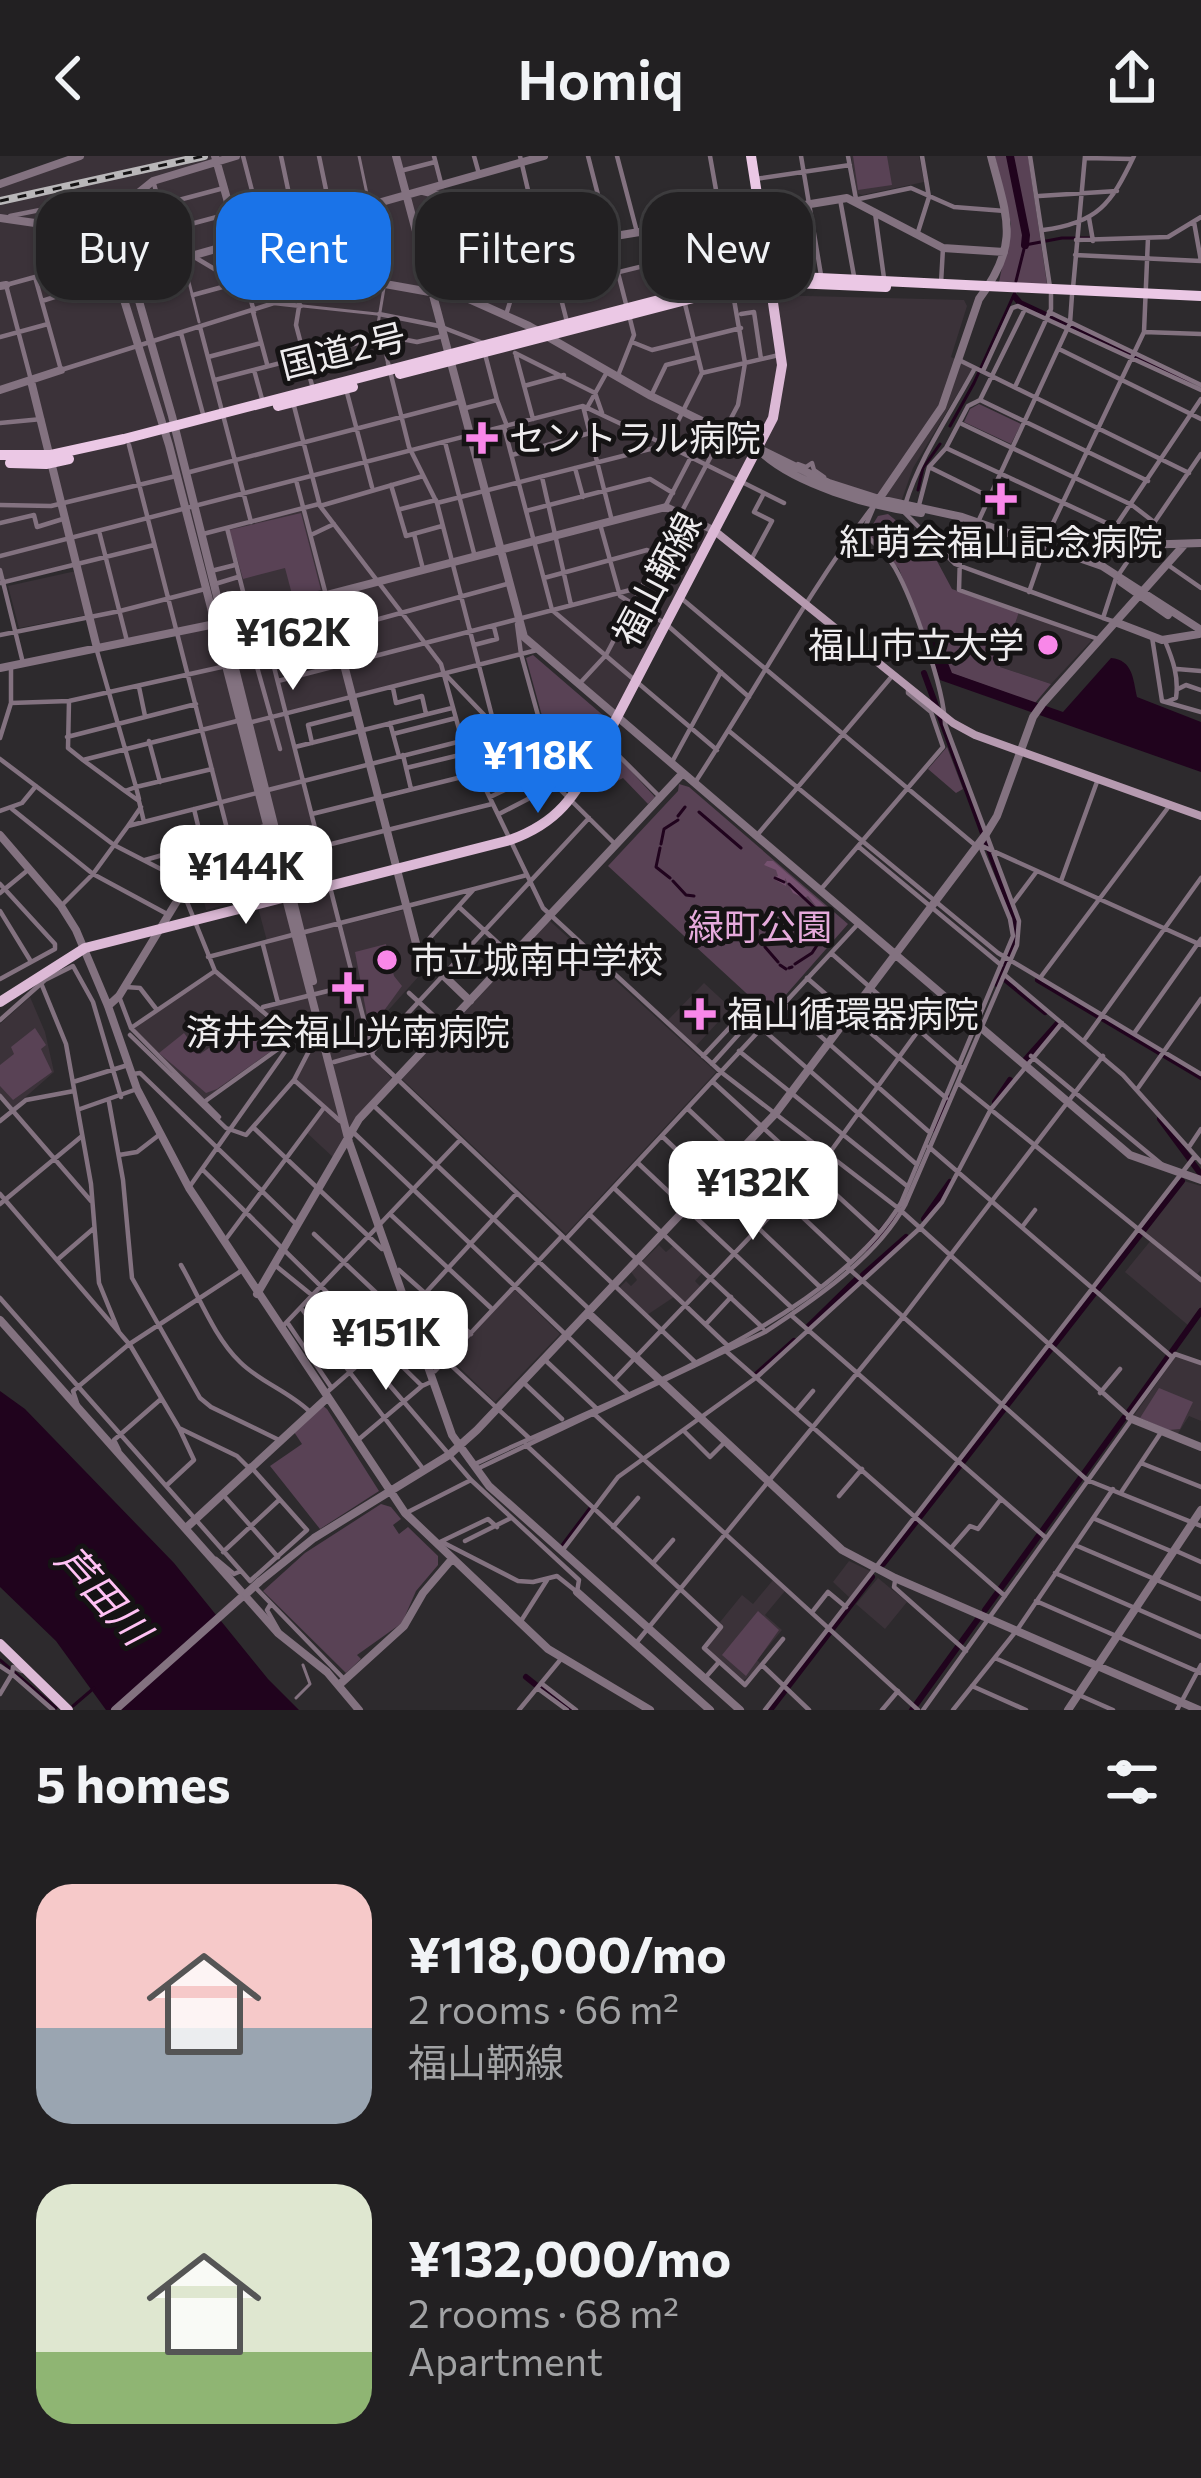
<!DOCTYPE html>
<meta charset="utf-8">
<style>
:root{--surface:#222022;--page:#2a282a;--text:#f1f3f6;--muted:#a2a3a5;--line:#3f3e40;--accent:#1a73e8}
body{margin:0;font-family:Commissioner,"Noto Sans JP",sans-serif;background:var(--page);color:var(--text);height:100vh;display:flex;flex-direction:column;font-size:45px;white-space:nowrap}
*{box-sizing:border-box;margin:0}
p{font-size:39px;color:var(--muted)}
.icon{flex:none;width:66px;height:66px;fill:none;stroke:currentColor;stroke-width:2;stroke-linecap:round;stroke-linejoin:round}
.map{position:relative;height:1554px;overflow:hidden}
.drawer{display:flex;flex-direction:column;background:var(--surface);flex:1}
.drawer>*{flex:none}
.guide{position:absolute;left:36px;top:36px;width:1131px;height:108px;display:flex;gap:24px}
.price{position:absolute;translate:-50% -102px;padding:0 27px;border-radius:24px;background:#fff;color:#222;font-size:39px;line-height:78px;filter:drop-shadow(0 3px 6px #0008)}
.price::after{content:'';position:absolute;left:50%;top:72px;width:36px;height:27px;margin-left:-18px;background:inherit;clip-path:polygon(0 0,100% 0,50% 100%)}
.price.selected{background:var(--accent);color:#fff}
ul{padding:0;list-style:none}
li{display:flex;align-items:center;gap:36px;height:300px;padding:0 36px}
li span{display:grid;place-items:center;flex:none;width:336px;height:240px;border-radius:36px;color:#555}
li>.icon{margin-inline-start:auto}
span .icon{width:144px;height:144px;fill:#fffc;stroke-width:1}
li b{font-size:51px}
h2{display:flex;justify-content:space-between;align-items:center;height:144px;padding:0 36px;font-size:51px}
.pill{padding:0 42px;border-radius:36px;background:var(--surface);box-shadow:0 3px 9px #0004,0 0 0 3px var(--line);font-size:42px;line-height:108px}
.pill.selected{background:var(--accent);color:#fff}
header{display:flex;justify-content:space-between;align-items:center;height:156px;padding:0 36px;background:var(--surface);font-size:54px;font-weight:600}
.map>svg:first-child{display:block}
.built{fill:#3b3239}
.green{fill:#594255}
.forest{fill:#75516f}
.water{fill:#20031d}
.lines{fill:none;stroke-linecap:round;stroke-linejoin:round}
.stream{stroke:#20031d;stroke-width:3}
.canal{stroke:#20031d;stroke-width:6}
.river{stroke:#20031d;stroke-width:8}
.pedestrian{stroke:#837280;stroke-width:3}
.minor{stroke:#837280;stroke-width:4.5}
.tertiary{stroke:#837280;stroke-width:8}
.secondary{stroke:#b69ab0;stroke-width:8}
.primary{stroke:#dcb9d6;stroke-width:10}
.trunk{stroke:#ebc8e5;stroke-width:10}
.rail-casing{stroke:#b9b7b9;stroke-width:8}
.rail{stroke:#151314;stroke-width:3;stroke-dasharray:9;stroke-linecap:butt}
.tertiary-bridge{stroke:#837280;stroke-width:8}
.poi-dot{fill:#f987e9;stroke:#151314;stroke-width:4.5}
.labels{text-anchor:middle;stroke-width:10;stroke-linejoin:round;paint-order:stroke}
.street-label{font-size:36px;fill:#eeecee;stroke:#151314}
.poi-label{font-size:36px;fill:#eeecee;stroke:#151314;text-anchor:start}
.park-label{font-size:36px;fill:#e6aadc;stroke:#151314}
.water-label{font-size:39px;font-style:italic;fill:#ffc1f4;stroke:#151314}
</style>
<header><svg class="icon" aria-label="back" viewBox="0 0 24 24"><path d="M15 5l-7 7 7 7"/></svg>Homiq<svg class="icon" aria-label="share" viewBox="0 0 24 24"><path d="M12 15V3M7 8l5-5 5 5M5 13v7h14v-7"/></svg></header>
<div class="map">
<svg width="1201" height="1554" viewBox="0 0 1201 1554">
<rect width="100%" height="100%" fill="#2d2a2d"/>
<path class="built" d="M79 0H436L461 101 556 131 668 104 663 72 754 58 767 139 964 144 967 150 951 201 973 212 913 312 901 346 859 342 759 295 615 562 536 493 286 558 374 902 391 922 335 1003 307 977 324 954 294 925 310 896 259 851 278 847 262 787 267 785 257 748 247 750 177 476 96 494 77 411 0 427V28Z
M851 0H919L924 26 862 39 857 37Z
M76 415 87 459 19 472 8 430Z
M1019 456 1090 481 1091 485 1051 528 1000 511Z
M235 714 243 744 206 754 203 741 209 739 205 722Z
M404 754 416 799 428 810 384 859 366 864 342 769Z
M550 765 716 916 566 1078 402 923Z
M215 816 289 883 204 944 133 873Z
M704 827 731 852 696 890 668 864Z
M30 841 45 876 54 916 13 952 0 938V868Z
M1184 1025 1201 1030V1114L1197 1118 1201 1122V1153L1189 1170 1125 1116 1152 1083 1145 1076Z
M659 1089 666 1096 673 1090 702 1117 695 1125 701 1131 685 1147 642 1106Z
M640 1108 674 1141 647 1159 619 1132 626 1125 631 1130 637 1124 631 1116Z
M514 1133 560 1178 495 1246 450 1202Z
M1176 1200 1201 1209V1265L1189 1260 1177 1279 1133 1261Z
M849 1405 870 1415 850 1442 833 1426Z
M878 1422 907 1446 885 1473 856 1448Z
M773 1424 785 1435 765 1459 782 1474 757 1504 762 1509 743 1525 706 1491 724 1471 720 1466 742 1439 753 1448Z"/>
<path class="green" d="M853 0H887L892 29 858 34Z
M995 0H1028L1047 128 999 126 1011 68Z
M979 248 1021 268 1011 288 964 266 970 253Z
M301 357 321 434 293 442 285 412 243 423 229 374Z
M888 358 930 392 952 433 1019 456 1000 511 1051 528 1035 547 951 517 938 481 926 484 899 413 867 378 878 360Z
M533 499 605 561 581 611 552 596 526 502Z
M947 591 963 633 956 637 928 613Z
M606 595 617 600 655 641 648 648 623 622 617 625 600 607Z
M679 628 689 631 848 768 769 858 608 710 678 635Z
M386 788 394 820 402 830 383 856 367 860 355 796Z
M255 861 284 886 217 933 206 937 159 897 184 877 200 898Z
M35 872 46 889 41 893 52 916 13 944 0 930V909L14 898 11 891Z
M1159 1232 1193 1246 1180 1273 1168 1274 1140 1262Z
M322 1249 327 1253 379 1335 320 1373 270 1310 302 1288 294 1276Z
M381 1348 391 1351 401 1363 393 1369 399 1378 408 1371 438 1400V1409L416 1435 402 1467 357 1499 361 1503 346 1517 263 1435 305 1397Z
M758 1455 779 1474 746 1520 722 1499Z"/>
<path class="forest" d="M767 705H773L834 758 823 759 808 740 804 742 793 737 785 722 786 730 772 722 778 720 776 714 764 709Z"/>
<path class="water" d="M937 480 952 517 1063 556 1111 502C1133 504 1133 523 1137 541L1201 566V616L940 524 926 484Z
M0 1235 25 1253 174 1407 268 1523 299 1554H106L56 1485 0 1431Z"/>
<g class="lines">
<path class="stream" d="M1016 125 1025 89 1062 82H1092
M950 270 974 227 1016 134
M918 334 923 312 940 288
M699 656 741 692
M678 660 685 651
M661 688 664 673 678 664
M660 692 656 711 670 722
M775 722 784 726
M673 725 686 739 694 740
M789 728 821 758
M735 770 750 778
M753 781 762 788
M765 791 778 806
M795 808 812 797 827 774 824 762
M780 809 786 813
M789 812 792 811
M0 1504 56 1552
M73 1550 94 1532"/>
<path class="canal" d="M1015 141 1020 147 1189 226
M924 517 1016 767V785L998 829
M1001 820 1045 856
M1038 824 1201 921
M1026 903 1058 867
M995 946 1010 924
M1160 963 1200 1017
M934 973 949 942
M924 1063 950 1026
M867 1092 901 1052
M863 1119 906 1081
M808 1171 857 1123
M1171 1197 1201 1155
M756 1219 794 1185
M1128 1257 1168 1201
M564 1389 591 1353
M883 1408 1182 1025
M985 1454 1124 1262
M526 1521 536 1529
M541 1531 571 1554
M770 1554 872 1421
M912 1554 978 1463"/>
<path class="river" d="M1010 0 1026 79 1025 89"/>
<path class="pedestrian" d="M359 0 385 123
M184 106 199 166
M384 132 378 168 387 205
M303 150 377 158
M296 1542 310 1528 303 1509"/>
<path class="minor" d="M243 0 264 81
M281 0 305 114 296 169 313 233
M319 0 341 106 340 123
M434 0 441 27
M474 0 479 18
M588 0 626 148
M617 0 637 76
M710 0 732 124
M801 0 821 119
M848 0 856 43
M1030 0 1050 131
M1085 2 1132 3
M400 15 435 6
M755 23 850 9
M154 28 167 74
M1039 40 1117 35
M840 43 854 120
M446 44 469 143
M854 44 911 32 954 51 1005 55
M127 48 137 95 131 117
M160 49 224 32
M875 57 884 122
M10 60 45 53H50L53 60
M1089 62 1093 85
M1043 74C1098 67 1111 48 1134 0
M917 79 929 41 922 0
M135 83 228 58
M1076 84 1168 81 1201 61
M1075 99 1201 105 1194 66
M196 102 248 133 254 156
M426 113 466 102 558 131 725 90
M47 118 35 67 75 56 83 59 96 109 111 123
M35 121 90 106
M941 127 943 92
M558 131 567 166
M1073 132 1085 0
M248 133 274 147 301 150
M193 139 237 127
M42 145 111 123
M685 148 698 201
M253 156 267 208
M1049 156 1201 229
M379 158 439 170 483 187
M741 158 754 156 761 203
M506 159 535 64 520 0
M200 171 251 366
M1144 176 1201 178
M181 177 203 258
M0 181 48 168
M382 185 397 182 417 186 443 180
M632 186 652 194 741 172
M1059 193 1201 263
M515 197 595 237 602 257
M485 198 497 244
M516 200 533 263
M208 201 261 187
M959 204 1189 317
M388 207 409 291 437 347 494 568 615 688
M254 214 262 243
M983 215 1012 152 1018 150 1201 234
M702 217 779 199
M617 222 634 179 629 159
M31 224 6 129 35 121 61 214 274 147
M215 224 381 181
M524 230 564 219
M1015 231 1051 153V138
M346 233 372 331
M980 244 1148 325
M294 250 320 350 441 508 462 584 543 752 721 916 898 1052 1132 1263 923 1554
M583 250 612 365
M588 250 607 216
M462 253 497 244 507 270
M0 267 42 263
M962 268 1132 349 1154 366
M504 271 552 454 717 594
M445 286 475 401
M129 289 247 751
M946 292 1115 371
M512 299 590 277
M798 308 806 311 812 307 814 314 824 321
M929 311 988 340
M575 312 583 341
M186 317 459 246
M542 321 571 449
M296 324 326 439
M744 327 784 347
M391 329 406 380 442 370
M437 347 666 289 739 325
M0 349 51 350 176 320
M666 349 691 301
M905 349C920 300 951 257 975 212
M919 349 929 311 946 292 968 250 980 244 1025 153
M320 350 423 320
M401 353 436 344
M526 355 650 323 673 337
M903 355 955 408 1103 462
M961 366 959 434 1098 483
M978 366 1070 167 1072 139
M0 367 34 359 37 371 66 362
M600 368 620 440 666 468 749 541
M227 372 249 459
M99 375 127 485
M203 378 319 348
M313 378 334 368
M414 378 423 413
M0 400 583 250 666 289 702 217 698 201 666 209 651 240
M752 402 772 365 754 356 764 337
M1168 409 1201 432
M1102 410 1115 371 1201 243
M0 414 23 507
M211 415 235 409
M1119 418 1201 298
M544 422 647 394 658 399
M0 427 154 389
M215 428 238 421
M1029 436 1053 367 1144 176 1148 82
M681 442 975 689
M260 456 373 900 695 1206
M243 461 280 593
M1115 466 1103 462 1116 422
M517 468 521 498 557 628
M0 479 120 455 205 433
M1152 481 1162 545 1201 556
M1165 485C1173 504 1179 521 1176 542L1166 546
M474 489 497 483 494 471
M269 493 507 428
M97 495 136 631 125 635 139 645 144 666
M1177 513 1201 515
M445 518 490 565
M278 525 638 432
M581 526 606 499 738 249 745 207 732 132
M139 531 145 560
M393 532 396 547 422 540 426 558
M1178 533 1186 529 1201 534
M69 545 68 592 83 604 241 564
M11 547 69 545 226 510
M252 566 537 494
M390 567 399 600
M729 575 998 797 1201 918
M393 578 456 562
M67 581 196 548
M0 582 11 547V509
M149 585 160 626
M312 587 308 569 355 557
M602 590 618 599 660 641
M295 591 452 552
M403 599 411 633
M0 603 114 689 188 727
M83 604 125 635
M672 606 721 516
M406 612 468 597
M479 613 500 606 511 631 490 641
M696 625C755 535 806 439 871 353
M268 634 501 575
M139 643 136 631 212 613
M12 653 93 718 169 759
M194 653 202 686
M0 655 22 647 36 630
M312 658 478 617
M499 658 528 643 547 622
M128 670 141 651
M758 678 893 519
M982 690 1201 789
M859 691 1001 809
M283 700 492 648
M145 704 265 670
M1061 725 1098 623
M0 728 55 788V793L0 823
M822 732 943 591 931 556 908 537V532
M183 736 215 815 309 895
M0 737 28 714
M1013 747 1037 715
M63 748 93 718 128 670 257 637
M459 751 512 800
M0 755 30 804
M301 777 474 733
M263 789 278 847
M418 795 474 733 527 719
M831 797 962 912
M208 801 296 778
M1006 820 1123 919 1201 1006
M807 822 946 942
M1040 822 1170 649
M41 827 66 888 91 1028 99 1127 119 1176
M126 831 140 832 157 854
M409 837 446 871
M120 843 131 872 215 815
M784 848 928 975
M263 851 356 828
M0 864 45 824 73 810 93 846 121 941
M131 872 219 961
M761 872 915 1007
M1135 876 1201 783
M130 879 226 972 246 979 294 924 309 895
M1085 883 1201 722
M739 895 907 1030
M703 900 748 852 756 859 712 908
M1031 900 1165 1011
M334 906 373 895 589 662
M133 918 140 917 295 1067
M294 924 340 965
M73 926 128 909
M713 926 877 1076
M958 927 1201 1124
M1138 932 1201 843
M0 940 91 1045
M109 946 123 1024 132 1122 200 1242 211 1251 279 1284
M204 946 292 883
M373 949 590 1154
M80 953 137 933
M688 953 849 1105
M0 965 26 944 74 935
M255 973 382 1093 386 1092
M353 976 627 1237
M663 981 819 1130
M929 991 1172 1201
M1189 991 1201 973
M119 999 137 996 159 979
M639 1008 792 1152
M203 1014 422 1230
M190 1030 294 883
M614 1032 763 1172
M0 1038 130 1189 179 1272 237 1300 249 1312
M0 1048 82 980
M390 1058 491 1152
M589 1058 728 1190
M1022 1071 1035 1054
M314 1078 403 1162
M226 1083 323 953
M566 1083 857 769
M57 1104 93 1073
M181 1109C199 1140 214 1181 240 1206 260 1226 288 1235 309 1255
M276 1110 313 1140 471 1324 579 1424 577 1436
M847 1111 1087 1324 1201 1370
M399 1114 471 1178
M0 1142 250 1425 307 1374 250 1310
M301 1152 424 1314
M792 1160 1045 1381
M287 1166 331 1231
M706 1168 731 1141
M282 1171 460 984
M424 1184 529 1282
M727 1196 1005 1440
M544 1203 595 1251
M435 1215 562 1080
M614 1224 828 999 942 842
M523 1226 562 1263
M326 1237 366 1202 516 1038
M1100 1237 1120 1213
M78 1250 73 1235 128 1189 241 1115
M796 1255 813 1235
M593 1257 918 1554
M1128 1262 1175 1198 1201 1207
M684 1275 710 1301 725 1286
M358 1284 422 1230 433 1225
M526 1289 721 1471 704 1492 745 1529 783 1483
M119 1294 114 1284 161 1243
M1141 1307 1201 1331
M475 1308C602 1246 828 1170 901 1047L1013 780 1010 763 979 687
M479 1312 765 1176C814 1144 877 1101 905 1049L1017 789 1019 765 945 568C944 532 913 444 895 412 887 398 874 387 863 376L875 348
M167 1329 194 1304 179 1272
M1122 1335 1162 1275
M839 1340 862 1313
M226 1342 278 1401
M406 1357 471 1324
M1095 1363 1173 1396
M613 1371 638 1342
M465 1385 511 1362
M440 1386 488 1363 497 1371
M437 1389 444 1387 518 1425 533 1426 557 1420 577 1436
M1075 1389 1201 1443
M951 1392 970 1370 978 1373 1001 1343
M1174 1394 1201 1406
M562 1395 618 1321 757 1221 920 1072 942 1046 991 953 1062 867
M223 1396 279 1344
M216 1403 234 1418 241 1415
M653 1407 673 1384
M1055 1417 1201 1481
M895 1425 894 1431 966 1495
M254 1430 345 1524
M1036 1445 1201 1517
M270 1449 267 1454 279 1475
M813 1455 828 1436 846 1451
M521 1465 547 1424
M636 1487 903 1161 1103 900
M995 1502 1113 1554
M0 1510 12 1518 13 1511 22 1515
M763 1510 809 1554
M705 1522 719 1506
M541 1527 576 1554
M972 1530 1026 1554
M537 1532 567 1554
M0 1538 12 1518 53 1554
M519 1554 561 1503
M765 1554 1195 1000
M882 1554 898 1535
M953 1554 1017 1474 1113 1333
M1177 1554 1201 1509"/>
<path class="tertiary" d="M215 0 240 89 304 123 385 128 469 143 529 170 651 240 829 327 879 343 962 361 1102 410 1201 474
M396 0 524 481 1130 999 1201 1024
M544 0 117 121 169 289 349 986 452 1279 489 1330 740 1554
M0 28 80 0
M423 35 609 81 847 42 943 92 1004 96
M127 46 153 25 236 0
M0 62 35 67
M665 72 680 137
M131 117 172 260 313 825
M0 130 6 129
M31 225 97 492
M0 234 61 214
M758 293C791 328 874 351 921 357
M877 346 942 251 979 143C1021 87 1007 62 991 0
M1139 389 1201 387
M1121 426 1168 459
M326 439 418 795 470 845
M1115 466 1162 484 1199 478
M0 512 215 468 666 351 715 375
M0 679 61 750 76 774 108 850 137 933 189 1032 405 1357 548 1493 650 1554
M108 850 119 840 188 727 275 703
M257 1138 359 963 681 619
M588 1157 842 1394 895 1422 1199 1554
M0 1164 278 1477 327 1516 359 1554
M1132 1263 1201 1291
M186 1372 327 1242
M259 1426 314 1382 449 1299 477 1274 775 958 986 678 997 660 1033 561 1043 547 1184 389
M577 1436 710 1554
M339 1529 404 1470 423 1437 452 1403
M115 1554 244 1439
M1068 1554 1201 1354"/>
<path class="secondary" d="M716 376 953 567 975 579 1201 660"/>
<path class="primary" d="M0 846 85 792 510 684C563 665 576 636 602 590L773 262 782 209 770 126
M0 1488 68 1554"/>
<path class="trunk" d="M751 0 770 121
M400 218 732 132 770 126 886 131
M278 250 353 231
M0 299H51L124 283 755 119 1201 140
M10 307 46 308 69 303"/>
<defs>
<path id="rail" d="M0 45 204 0"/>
</defs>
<use href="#rail" class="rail-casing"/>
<use href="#rail" class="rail"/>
<path class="tertiary-bridge" d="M246 1438 259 1426"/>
</g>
<g class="poi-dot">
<path d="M476 264h12v12h12v12h-12v12h-12v-12h-12v-12h12z"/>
<path d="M995 325h12v12h12v12h-12v12h-12v-12h-12v-12h12z"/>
<circle cx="1048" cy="489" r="12"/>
<circle cx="387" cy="804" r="12"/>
<path d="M342 814h12v12h12v12h-12v12h-12v-12h-12v-12h12z"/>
<path d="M694 840h12v12h12v12h-12v12h-12v-12h-12v-12h12z"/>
</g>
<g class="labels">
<g class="street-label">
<text transform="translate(343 195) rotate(-14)" y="13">国道2号</text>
<text transform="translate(657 423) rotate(-62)" y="13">福山鞆線</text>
</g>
<g class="poi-label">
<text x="509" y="295">セントラル病院</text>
<text x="1001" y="399" text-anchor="middle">紅萌会福山記念病院</text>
<text x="1024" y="502" text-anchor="end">福山市立大学</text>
<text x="411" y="817">市立城南中学校</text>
<text x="727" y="871">福山循環器病院</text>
<text x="348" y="889" text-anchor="middle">済井会福山光南病院</text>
</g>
<g class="park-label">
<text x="760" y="784">緑町公園</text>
</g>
<g class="water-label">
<text transform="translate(103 1439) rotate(48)" y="14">芦田川</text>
</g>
</g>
</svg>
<b class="price" style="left:293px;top:537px">¥162K</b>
<b class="price selected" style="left:538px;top:660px">¥118K</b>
<b class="price" style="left:246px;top:771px">¥144K</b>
<b class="price" style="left:753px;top:1087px">¥132K</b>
<b class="price" style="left:386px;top:1237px">¥151K</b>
<div class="guide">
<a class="pill">Buy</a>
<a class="pill selected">Rent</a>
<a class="pill">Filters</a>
<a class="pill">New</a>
</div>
</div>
<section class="drawer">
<h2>5 homes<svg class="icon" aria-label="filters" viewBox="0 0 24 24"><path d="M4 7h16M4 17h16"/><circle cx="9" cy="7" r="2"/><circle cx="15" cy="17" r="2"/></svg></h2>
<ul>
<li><span style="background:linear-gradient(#f6c9c9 60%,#9aa5b1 0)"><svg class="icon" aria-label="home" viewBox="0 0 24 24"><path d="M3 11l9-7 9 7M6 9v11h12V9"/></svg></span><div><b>¥118,000/mo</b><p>2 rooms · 66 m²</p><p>福山鞆線</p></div></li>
<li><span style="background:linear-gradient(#dfe7d0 70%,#8fb573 0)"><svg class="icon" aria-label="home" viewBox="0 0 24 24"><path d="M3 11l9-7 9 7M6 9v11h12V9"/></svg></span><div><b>¥132,000/mo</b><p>2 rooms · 68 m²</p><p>Apartment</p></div></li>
</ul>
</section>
